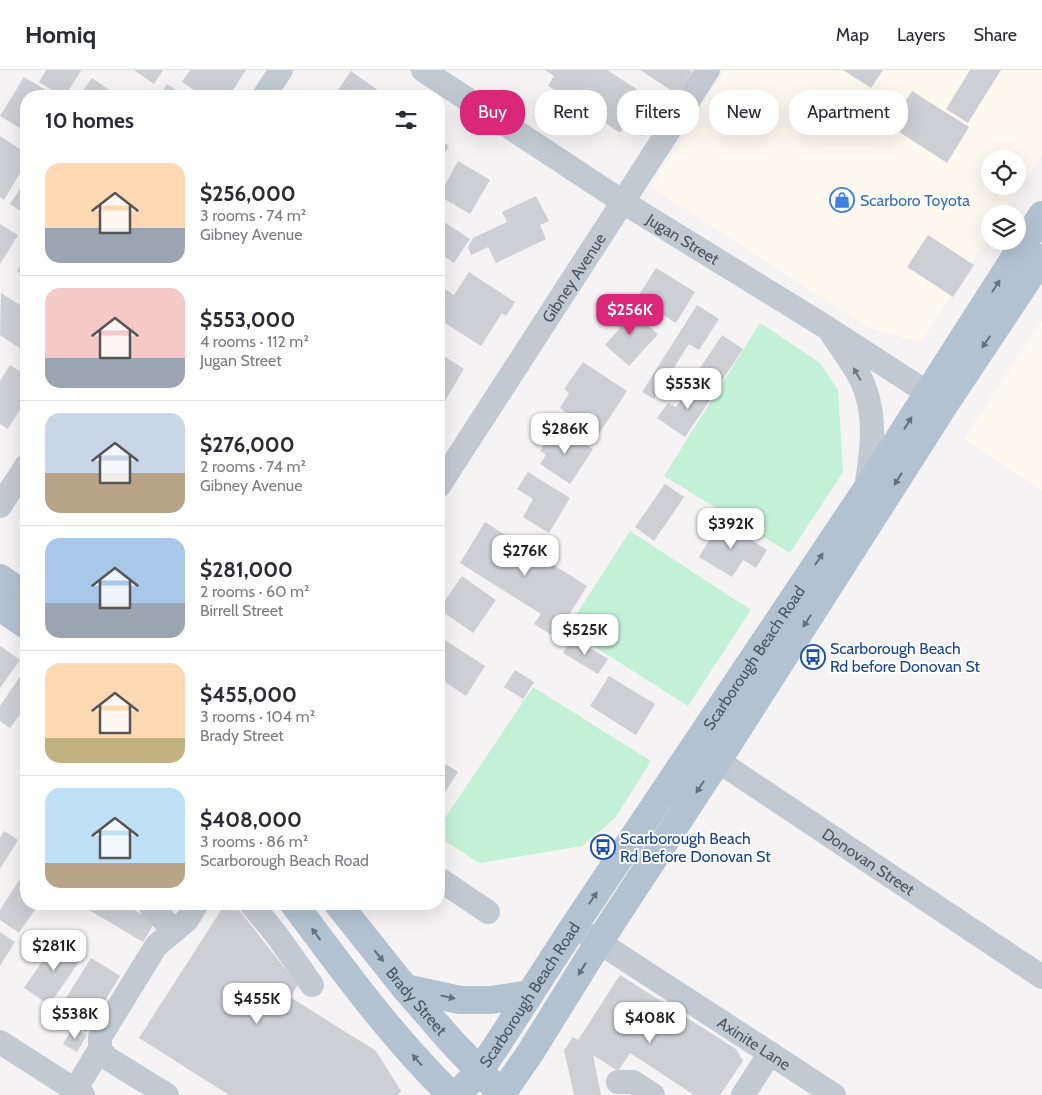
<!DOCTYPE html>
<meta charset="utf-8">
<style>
:root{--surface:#fff;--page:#f7f7f7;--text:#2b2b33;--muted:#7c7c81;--line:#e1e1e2;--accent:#db2777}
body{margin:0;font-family:Cabin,sans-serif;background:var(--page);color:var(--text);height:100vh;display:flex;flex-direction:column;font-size:19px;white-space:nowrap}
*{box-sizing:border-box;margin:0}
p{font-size:16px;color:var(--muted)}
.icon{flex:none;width:28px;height:28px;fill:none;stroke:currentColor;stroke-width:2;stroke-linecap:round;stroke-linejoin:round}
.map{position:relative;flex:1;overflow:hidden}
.sheet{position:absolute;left:20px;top:20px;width:425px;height:820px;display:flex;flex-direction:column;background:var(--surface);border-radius:20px;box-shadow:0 5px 20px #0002}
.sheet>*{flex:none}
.banner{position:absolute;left:460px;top:20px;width:475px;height:45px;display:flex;gap:10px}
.fabs{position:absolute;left:981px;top:80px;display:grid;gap:10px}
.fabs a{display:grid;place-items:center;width:45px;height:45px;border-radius:50%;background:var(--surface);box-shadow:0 5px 20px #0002;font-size:25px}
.price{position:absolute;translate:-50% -42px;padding:0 11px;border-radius:10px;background:#fff;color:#222;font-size:16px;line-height:32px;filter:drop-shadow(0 1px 2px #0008)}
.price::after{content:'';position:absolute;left:50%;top:30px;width:15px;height:11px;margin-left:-8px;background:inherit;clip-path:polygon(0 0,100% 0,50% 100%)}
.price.on{background:var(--accent);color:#fff}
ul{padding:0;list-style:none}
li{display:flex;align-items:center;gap:15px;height:125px;padding:0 25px}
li+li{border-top:1px solid var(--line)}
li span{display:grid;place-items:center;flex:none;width:140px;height:100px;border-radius:15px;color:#555}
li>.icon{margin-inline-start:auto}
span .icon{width:60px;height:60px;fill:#fffc;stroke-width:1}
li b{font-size:21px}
h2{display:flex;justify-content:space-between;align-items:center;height:60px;padding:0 25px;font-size:21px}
.tag{padding:0 18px;border-radius:20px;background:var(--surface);box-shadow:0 5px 20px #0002;font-size:18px;line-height:45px}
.tag.on{background:var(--accent);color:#fff}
header{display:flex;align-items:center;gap:30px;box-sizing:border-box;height:70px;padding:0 25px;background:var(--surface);border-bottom:1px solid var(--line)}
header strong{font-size:24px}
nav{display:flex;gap:28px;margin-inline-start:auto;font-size:18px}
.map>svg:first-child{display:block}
.commercial{fill:#fdf9ef;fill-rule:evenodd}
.green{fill:#c3f1d5}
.building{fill:#cdcfd5}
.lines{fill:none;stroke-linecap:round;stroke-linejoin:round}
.minor{stroke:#c1cad2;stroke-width:24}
.major{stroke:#b3c2d1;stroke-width:28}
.oneway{fill:#64717d}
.oneway2{fill:#6e7983}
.labels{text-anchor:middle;stroke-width:4;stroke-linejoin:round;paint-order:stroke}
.shop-label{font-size:16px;fill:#366cbe;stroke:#fff;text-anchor:start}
.street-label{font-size:16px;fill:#4a5661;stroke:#fff}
.transit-label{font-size:16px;fill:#164399;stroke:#fff;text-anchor:start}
</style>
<header>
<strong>Homiq</strong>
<nav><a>Map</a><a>Layers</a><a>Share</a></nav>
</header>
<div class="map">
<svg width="1042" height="1025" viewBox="0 0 1042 1025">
<rect width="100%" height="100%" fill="#f5f3f3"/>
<path class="commercial" d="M725 0H1042V84L1003 144H990V164L921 272 869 258 651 117ZM990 89H1018V116H990Z
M1042 251V420L964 369Z"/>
<path class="green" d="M760 253 820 293 838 320 843 402 790 483 664 406Z
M630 461 751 540 688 636 567 559Z
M533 617 651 691 615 748 582 776 479 793 439 767V757Z"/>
<path class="building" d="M46 0H80L81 1 65 26H61L39 12Z
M134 0H163L154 14Z
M190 0H246L229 26H203L182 12Z
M545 0H607L661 35 642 66 625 55 620 63 601 50 607 41 573 20 568 28 548 16 554 6Z
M640 0H689L692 2 678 25Z
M843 0H883L871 18Z
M970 0H1001L968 53 946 39Z
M351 1 379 21 375 26H334Z
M24 7 56 26H26V62L0 46Z
M92 8 118 26H79Z
M167 14 186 26H159Z
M912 21 969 57 947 93 890 56Z
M0 66 26 83V93L4 130 0 127Z
M439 70 449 76 439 93Z
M458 91 490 110 470 144 439 126Z
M26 110V145L10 134Z
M536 126 549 151 540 155 546 169 496 193 488 177 471 185 468 177 473 168 507 152 502 142Z
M444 152 470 169 454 193 439 183V160Z
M0 154 18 165 0 194Z
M928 165 974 195 953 227 907 197Z
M26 187V207L17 201Z
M656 198 695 222 676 253 637 228Z
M469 202 515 232 506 246 502 243 481 276 439 249V215L454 225Z
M1 223 26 239V285L19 281 21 279 0 265Z
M623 234 658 264 629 296 605 275 620 258 610 249Z
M697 235 719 249 699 280 689 274 654 329 642 322Z
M722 265 743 279 721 312 700 298Z
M439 283 464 299 443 334 439 331Z
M583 292 627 321 599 364 560 338 569 323 564 319Z
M10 295 26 305V330L8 359 0 354V311Z
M703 310 717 320 685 367 657 348 668 333 676 337 683 327 689 331Z
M557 356 593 379 570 414 540 394 546 385 540 381Z
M528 402 570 428 549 463 523 447 533 429 517 419Z
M665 414 684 427 654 471 635 457Z
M721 451 767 480 756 498 743 490 732 507 699 487Z
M485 452 587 516 555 567 534 554 541 544 460 493Z
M462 506 496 530 473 563 439 539Z
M439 566 485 596 466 626 439 608Z
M573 568 608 589 598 604 563 583Z
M0 576 20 590 0 618Z
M26 598V636L10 658 0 651V636Z
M515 600 534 612 523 629 504 617Z
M609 606 655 634 636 665 590 636Z
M439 690 458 702 439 731Z
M4 761 18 770 0 799V768Z
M20 809 26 813V834H39L19 863 0 850V840Z
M79 834H124L155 852 143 872Z
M225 834H230L239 840 298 915 290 927 376 981 401 1021 398 1025H229L139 968Z
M0 862 15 872 0 896Z
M58 869 83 886 49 935 24 918Z
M91 888 120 906 86 962 56 944Z
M620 905 736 979 743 991 720 1025H694L630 983 618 1001 593 985 601 1025H574L564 980 573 967 578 970Z
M73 957 87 965 77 982 63 974Z"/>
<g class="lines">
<g class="minor">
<path id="s1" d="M423 0 623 132 829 259 943 333"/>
<path d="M264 26 281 0"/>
<path d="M832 264C841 278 852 292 860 307 878 343 872 380 866 418"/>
<path id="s2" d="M439 416 708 0"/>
<path d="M0 436 26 396"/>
<path id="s3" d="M703 681 1042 907"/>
<path d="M439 809 488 842"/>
<path d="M149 834 174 861"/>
<path d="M251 834 276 864 312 915"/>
<path id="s4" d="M574 856 834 1025"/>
<path d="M0 972 83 1025"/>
<path d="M618 1012H633L653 1025"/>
<path d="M75 1020 100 979"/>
<path d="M167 1025 107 988 100 979V967L156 876 187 850 197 834"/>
<path d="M743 1025 770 983"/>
</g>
<g class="major">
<path d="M0 508 26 526"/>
<path d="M0 537 26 555"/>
<path d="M294 834C343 900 392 967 451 1025"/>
<path id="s5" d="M338 834 405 918 451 971 491 1013"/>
<path d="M405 918 460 930H491L530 924"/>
<path id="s6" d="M457 1025 480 1000 497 975 574 856 866 420 1042 145"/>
<path d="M501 1025 530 983 599 872 718 690 945 334 1042 188"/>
</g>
</g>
<defs><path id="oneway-solid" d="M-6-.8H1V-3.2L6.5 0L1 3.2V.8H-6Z" transform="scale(1.25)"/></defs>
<g class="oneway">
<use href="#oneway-solid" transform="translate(996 216) rotate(-57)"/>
<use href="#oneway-solid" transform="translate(986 272) rotate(124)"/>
<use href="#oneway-solid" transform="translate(908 353) rotate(-58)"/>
<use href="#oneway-solid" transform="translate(898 409) rotate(122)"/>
<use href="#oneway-solid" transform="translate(819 489) rotate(-56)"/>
<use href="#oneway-solid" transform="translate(807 551) rotate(123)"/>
<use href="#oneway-solid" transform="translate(700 717) rotate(123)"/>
<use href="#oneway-solid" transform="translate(593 828) rotate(-56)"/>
<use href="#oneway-solid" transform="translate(316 864) rotate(-126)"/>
<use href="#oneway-solid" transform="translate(379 886) rotate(51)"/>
<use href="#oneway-solid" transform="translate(582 899) rotate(122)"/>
<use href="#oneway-solid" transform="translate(448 927) rotate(12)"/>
<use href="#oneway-solid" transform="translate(417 990) rotate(-131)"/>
</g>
<use class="oneway2" href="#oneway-solid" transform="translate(857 304) rotate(-119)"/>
<defs>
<symbol id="shop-ring" viewBox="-11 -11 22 22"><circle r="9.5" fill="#fff" stroke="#3f7fe0" stroke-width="1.5"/><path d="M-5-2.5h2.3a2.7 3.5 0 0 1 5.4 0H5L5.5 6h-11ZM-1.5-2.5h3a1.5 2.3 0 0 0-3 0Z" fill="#3f7fe0"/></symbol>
<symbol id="bus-ring" viewBox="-11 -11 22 22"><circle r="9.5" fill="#fff" stroke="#1a4fb4" stroke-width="1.5"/><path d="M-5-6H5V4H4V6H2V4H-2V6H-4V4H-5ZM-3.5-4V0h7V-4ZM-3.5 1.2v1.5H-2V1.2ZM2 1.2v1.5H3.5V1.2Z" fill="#1a4fb4"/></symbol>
</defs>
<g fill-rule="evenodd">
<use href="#shop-ring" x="828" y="116" width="28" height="28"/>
<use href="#bus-ring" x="799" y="573" width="28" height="28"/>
<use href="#bus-ring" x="589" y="763" width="28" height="28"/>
</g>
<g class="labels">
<g class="shop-label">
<text x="860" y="136">Scarboro Toyota</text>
</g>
<g class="street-label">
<text dy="6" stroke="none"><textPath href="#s1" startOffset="310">Jugan Street</textPath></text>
<text dy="6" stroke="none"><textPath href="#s2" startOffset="248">Gibney Avenue</textPath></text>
<text dy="6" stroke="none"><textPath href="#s6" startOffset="529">Scarborough Beach Road</textPath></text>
<text dy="6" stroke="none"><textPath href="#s3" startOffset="199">Donovan Street</textPath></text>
<text dy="6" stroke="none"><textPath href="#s6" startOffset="124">Scarborough Beach Road</textPath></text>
<text dy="6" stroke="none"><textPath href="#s5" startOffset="125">Brady Street</textPath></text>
<text dy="6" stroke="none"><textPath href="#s4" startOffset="215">Axinite Lane</textPath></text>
</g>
<g class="transit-label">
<text x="830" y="584">Scarborough Beach<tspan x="830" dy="18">Rd before Donovan St</tspan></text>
<text x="620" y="774">Scarborough Beach<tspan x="620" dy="18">Rd Before Donovan St</tspan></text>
</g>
</g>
</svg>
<div class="fabs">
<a><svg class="icon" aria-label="locate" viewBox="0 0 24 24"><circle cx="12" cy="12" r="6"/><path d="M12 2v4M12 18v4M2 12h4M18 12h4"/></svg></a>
<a><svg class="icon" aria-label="layers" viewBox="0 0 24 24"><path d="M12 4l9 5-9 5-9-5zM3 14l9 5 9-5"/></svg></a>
</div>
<b class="price on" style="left:630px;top:266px">$256K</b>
<b class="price" style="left:688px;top:340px">$553K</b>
<b class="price" style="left:565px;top:385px">$286K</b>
<b class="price" style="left:731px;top:480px">$392K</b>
<b class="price" style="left:525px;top:507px">$276K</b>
<b class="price" style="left:585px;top:586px">$525K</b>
<b class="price" style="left:54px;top:902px">$281K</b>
<b class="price" style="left:257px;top:955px">$455K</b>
<b class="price" style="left:75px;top:970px">$538K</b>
<b class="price" style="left:650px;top:974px">$408K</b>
<div class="banner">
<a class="tag on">Buy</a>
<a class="tag">Rent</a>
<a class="tag">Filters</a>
<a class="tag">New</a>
<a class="tag">Apartment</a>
</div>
<section class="sheet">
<h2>10 homes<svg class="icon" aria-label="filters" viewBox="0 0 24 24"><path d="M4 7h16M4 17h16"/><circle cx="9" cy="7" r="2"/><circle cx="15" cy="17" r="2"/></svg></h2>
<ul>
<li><span style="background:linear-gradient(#ffd9b3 65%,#9aa5b1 0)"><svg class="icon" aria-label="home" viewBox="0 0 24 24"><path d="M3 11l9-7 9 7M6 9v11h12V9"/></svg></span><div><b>$256,000</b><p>3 rooms · 74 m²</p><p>Gibney Avenue</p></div></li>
<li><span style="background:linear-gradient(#f6c9c9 70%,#9aa5b1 0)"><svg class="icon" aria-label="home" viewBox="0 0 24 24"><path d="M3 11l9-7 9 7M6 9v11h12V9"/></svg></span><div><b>$553,000</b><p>4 rooms · 112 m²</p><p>Jugan Street</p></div></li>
<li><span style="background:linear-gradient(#c9d6e8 60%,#b9a48a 0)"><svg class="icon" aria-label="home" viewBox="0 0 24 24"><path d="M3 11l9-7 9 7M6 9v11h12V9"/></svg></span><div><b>$276,000</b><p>2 rooms · 74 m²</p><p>Gibney Avenue</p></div></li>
<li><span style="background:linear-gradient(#a9c7e8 65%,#9aa5b1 0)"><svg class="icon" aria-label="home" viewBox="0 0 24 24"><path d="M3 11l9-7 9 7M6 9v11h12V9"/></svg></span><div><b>$281,000</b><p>2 rooms · 60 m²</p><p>Birrell Street</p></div></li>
<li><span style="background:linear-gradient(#ffd9b3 75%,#c2b280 0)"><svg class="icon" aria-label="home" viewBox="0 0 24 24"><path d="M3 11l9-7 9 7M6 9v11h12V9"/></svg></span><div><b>$455,000</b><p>3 rooms · 104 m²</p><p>Brady Street</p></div></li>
<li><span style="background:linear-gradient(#bfe0f5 75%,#b9a48a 0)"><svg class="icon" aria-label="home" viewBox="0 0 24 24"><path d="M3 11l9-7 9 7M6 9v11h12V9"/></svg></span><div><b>$408,000</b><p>3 rooms · 86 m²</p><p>Scarborough Beach Road</p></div></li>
</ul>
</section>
</div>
